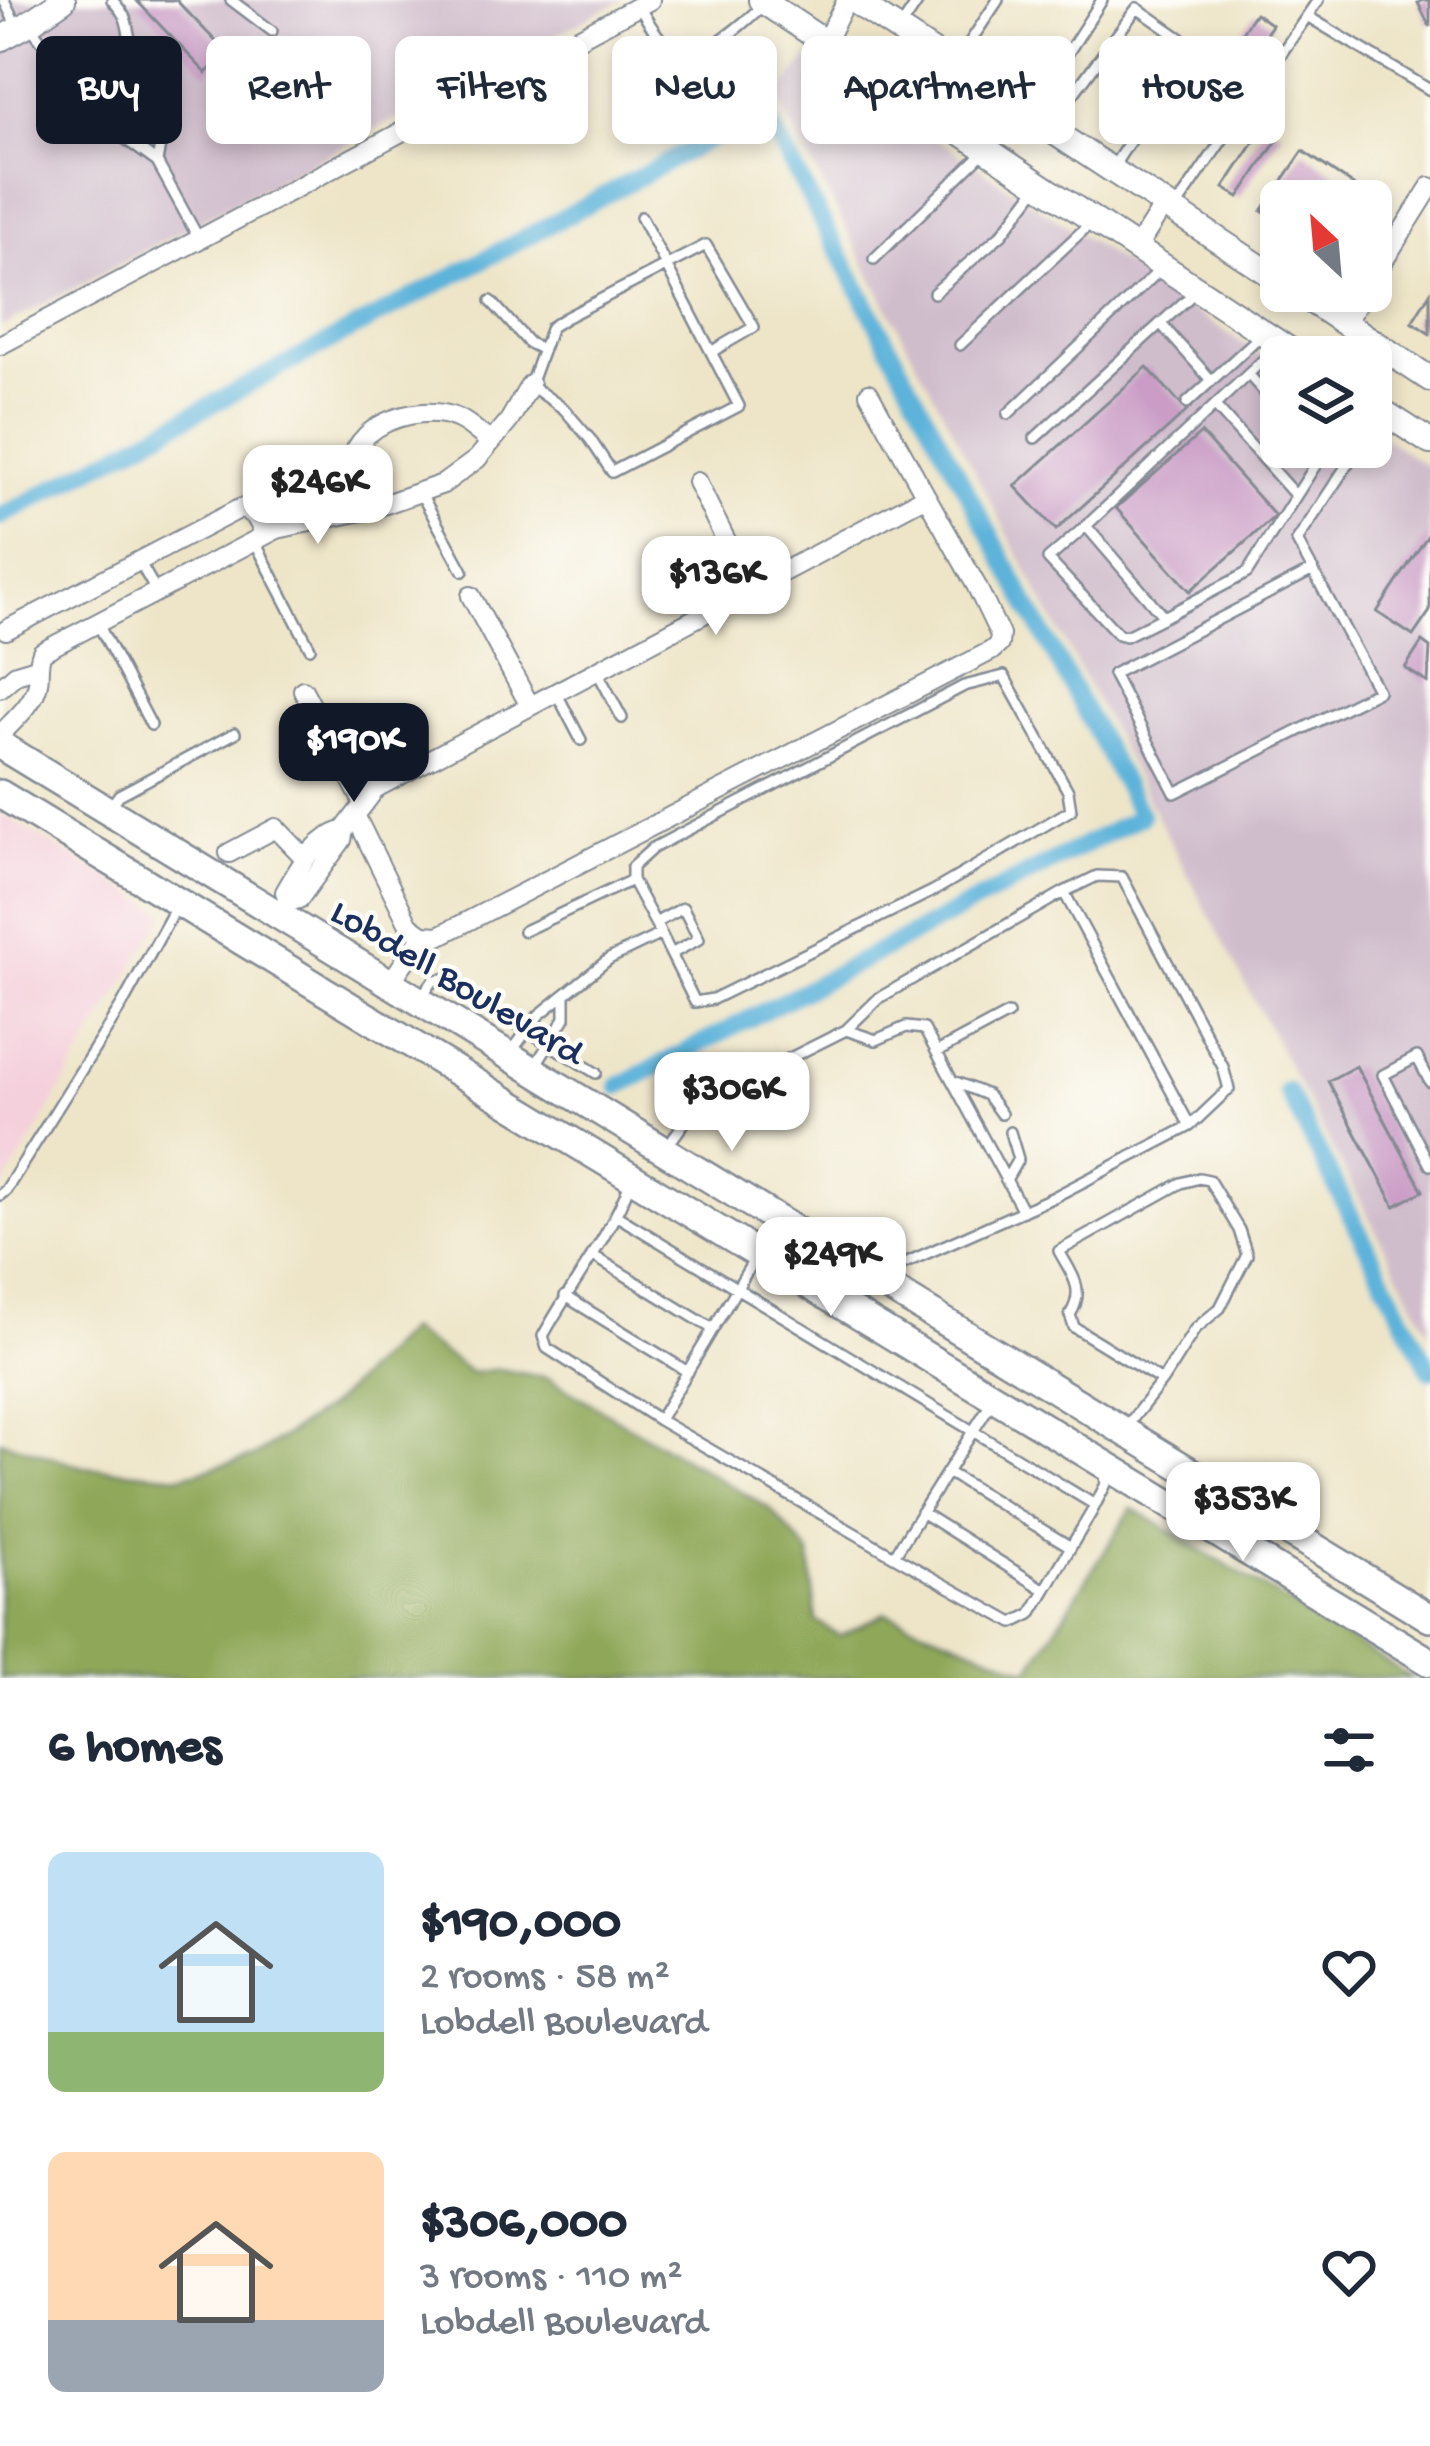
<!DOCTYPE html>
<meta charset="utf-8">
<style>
:root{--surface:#fff;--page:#f6f6f7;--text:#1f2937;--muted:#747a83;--accent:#111827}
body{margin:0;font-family:"Gochi Hand",sans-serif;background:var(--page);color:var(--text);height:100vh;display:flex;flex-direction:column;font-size:45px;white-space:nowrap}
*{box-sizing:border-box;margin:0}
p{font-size:39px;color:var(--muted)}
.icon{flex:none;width:66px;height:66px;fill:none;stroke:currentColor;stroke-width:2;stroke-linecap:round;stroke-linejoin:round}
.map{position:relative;height:1678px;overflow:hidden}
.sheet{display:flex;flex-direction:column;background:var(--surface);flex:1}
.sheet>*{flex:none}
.top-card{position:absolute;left:36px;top:36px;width:1359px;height:108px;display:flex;gap:24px}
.needle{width:78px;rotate:334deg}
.controls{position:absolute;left:1260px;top:180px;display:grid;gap:24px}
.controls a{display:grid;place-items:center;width:132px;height:132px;border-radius:18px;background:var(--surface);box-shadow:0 6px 18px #0003;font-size:60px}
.price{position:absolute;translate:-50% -102px;padding:0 27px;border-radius:24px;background:#fff;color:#222;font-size:39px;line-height:78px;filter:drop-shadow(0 3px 6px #0008)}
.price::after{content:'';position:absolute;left:50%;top:72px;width:36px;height:27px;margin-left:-18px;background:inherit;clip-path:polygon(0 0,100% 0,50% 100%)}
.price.on{background:var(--accent);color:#fff}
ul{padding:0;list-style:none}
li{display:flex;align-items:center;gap:36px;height:300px;padding:0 48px}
li span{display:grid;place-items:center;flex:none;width:336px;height:240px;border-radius:18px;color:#555}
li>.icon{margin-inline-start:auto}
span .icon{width:144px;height:144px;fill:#fffc;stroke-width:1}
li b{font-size:51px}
h2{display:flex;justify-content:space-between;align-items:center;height:144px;padding:0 48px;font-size:51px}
.chip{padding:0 42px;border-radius:18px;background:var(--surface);box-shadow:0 6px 18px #0003;font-size:42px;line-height:108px}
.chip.on{background:var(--accent);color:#fff}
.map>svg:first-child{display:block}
.built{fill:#f4cfdc}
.industrial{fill:#d0bdcc}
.forest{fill:#8fa759;stroke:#556b5c;stroke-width:3}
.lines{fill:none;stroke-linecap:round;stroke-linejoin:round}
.canal{stroke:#5db3da;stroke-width:18}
.building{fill:#ca9cc6}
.service-casing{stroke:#848a93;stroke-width:14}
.minor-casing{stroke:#848a93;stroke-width:22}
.tertiary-casing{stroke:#848a93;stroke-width:28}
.secondary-casing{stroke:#848a93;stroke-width:32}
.service{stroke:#fff;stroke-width:9}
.minor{stroke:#fff;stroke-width:18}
.tertiary{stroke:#fff;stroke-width:24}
.secondary{stroke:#fff;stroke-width:27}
.labels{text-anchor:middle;stroke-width:9;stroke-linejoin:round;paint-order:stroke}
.street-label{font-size:39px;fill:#1b2f5e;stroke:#fdfcf7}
</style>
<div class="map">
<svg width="1430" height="1678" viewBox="0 0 1430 1678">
<rect width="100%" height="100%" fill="#fdfcf7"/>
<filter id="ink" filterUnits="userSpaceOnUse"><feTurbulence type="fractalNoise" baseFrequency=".00833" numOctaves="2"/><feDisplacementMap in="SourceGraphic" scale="24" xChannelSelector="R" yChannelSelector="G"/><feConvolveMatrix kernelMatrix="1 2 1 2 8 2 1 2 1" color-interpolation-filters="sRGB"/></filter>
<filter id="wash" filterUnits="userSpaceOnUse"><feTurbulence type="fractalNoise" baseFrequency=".004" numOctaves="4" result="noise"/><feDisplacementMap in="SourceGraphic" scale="48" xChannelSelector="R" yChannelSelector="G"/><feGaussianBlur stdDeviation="2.7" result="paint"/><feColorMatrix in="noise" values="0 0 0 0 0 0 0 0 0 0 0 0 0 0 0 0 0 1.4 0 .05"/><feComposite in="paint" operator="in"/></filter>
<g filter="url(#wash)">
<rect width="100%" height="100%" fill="#eee5c8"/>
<path class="built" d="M0 813 165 913 0 1193Z"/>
<path class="industrial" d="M0 0H622L0 327Z
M811 55 1281 369V447H1371V429L1430 469V1333L776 96Z"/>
<path class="forest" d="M408 1330 472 1373 499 1369 548 1378 770 1509 810 1554 816 1621 840 1636 885 1613 1029 1670 1132 1508 1412 1678H0V1440L84 1467 180 1476 253 1457 331 1405Z"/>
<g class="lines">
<path class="canal" d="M0 517 763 111 1141 816 619 1086
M1287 1091 1430 1370"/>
</g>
<g id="blocks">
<path class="building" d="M136 0H176L227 53 206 73Z
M1424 0H1430V27L1418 3Z
M1255 13 1272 25 1244 66 1227 54Z
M1267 123 1282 133 1239 197 1224 188Z
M1303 151 1369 196 1365 201H1281V224L1262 211Z
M1430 293V334L1412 322Z
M1147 367 1187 411 1056 530 1015 486Z
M1201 433 1275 516 1190 591 1116 508Z
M1430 532V611L1413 636 1377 612Z
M1422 642 1430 648 1428 683 1405 668Z
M1356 1066 1423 1191 1395 1206 1328 1081Z"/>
</g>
</g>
<g filter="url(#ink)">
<use href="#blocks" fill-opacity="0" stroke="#848a93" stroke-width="3"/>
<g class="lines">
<defs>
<path id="service" d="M4 0 18 29
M112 0C132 22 124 22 132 45 139 63 161 73 169 92L157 162 199 239
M231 0 272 31
M638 6C648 20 659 42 674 51 700 65 746 21 763 5
M1307 16 1430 90
M31 27 106 125 157 162
M899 30 919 0
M954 66 998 0
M1030 112 1102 0
M1048 128 1137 8 1192 46 1113 167
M1177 206 1318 0
M641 217 739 406 612 472 590 439 564 409 530 385 551 327 565 318 706 245 754 327 711 352
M874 259 986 150
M934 293 1002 234 1039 185
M491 301 529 343 541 349
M1161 324 1211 380
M960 345 1093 221
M1276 348 1086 526 1164 617 1247 573 1327 447
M1249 375 1281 411
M1187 403 1260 336
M1216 407 1296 496
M1008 414 1161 269
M1035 438 1195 292
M420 492 463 571
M1086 526 1048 559 1118 634 1126 636 1164 617
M254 540 310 648
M139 561 156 591
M1313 570 1113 674 1175 793 1378 691 1297 541 1359 447
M97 622 151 725
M597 671 622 718
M556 692 581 740
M111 806 119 795 235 733
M1064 892 1097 876 1122 877 1223 1067 1229 1089 1190 1126
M655 923 683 908 699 939 671 954
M524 931 632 880
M422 995 434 980 444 979 596 1073
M846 1030 876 1040 906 1027 924 1029 1023 1211
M511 1052 539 1015 609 959 661 934 695 1002 713 999 935 890 1071 810 1068 791 1004 676 964 686 653 848 632 867V880L661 934
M937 1052 1008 1014
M535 1066 565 1018V996
M953 1081 987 1095 1001 1114
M1430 1082 1417 1057 1383 1075 1430 1165
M668 1145 698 1104 846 1030 879 998 1064 892 1190 1126 1054 1197 878 1275
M1006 1180 1018 1159 1010 1132
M630 1183C609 1238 571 1285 543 1336L547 1348 659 1420 755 1258
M0 1195 6 1190 122 1005 176 907
M617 1216 1095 1505
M592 1255 713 1329
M565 1296 688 1372
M991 1403 894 1556 1013 1623 1031 1614 1091 1513 1106 1484 1105 1473
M659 1420 894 1556
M1127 1426 1162 1381 1195 1329 1220 1308 1247 1255 1239 1230 1209 1180 1199 1178 1181 1183 1059 1251C1072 1275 1086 1289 1070 1315L1074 1327 1162 1381
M947 1472 1071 1547
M921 1512 1045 1590"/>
<path id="minor" d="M824 44 847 0
M1136 249 1164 205
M1371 281 1430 187
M1345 323 1365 291
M0 345 650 0
M697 482 750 589
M336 515C337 490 348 453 367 435 389 415 431 406 459 419 470 424 481 435 490 442
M471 596 530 706
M6 630 237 510 242 508 255 516 265 534
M0 688 16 674 36 668
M303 690 364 804
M0 735C13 721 35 703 38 683 40 671 37 665 42 652L277 529 371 509 443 484 477 459 509 421 530 385
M356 817 409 925 423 935 439 936 991 651 999 644 1000 635 976 585 926 496
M344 830 376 788 926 496 869 393
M229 853 276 828 305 858
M280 916 289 902 299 899 342 840 344 830C313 840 301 865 285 892L289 902
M390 983 423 935"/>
<path id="tertiary" d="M761 0 1300 357
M853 0 1281 281
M0 39 28 24 63 0
M1296 291 1430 379
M1371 404 1430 442"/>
<path id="secondary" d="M0 745 1430 1618
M0 794 1430 1662"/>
</defs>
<use href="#service" class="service-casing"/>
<use href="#minor" class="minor-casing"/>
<use href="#tertiary" class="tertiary-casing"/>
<use href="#secondary" class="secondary-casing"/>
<use href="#service" class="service"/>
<use href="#minor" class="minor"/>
<use href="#tertiary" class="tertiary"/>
<use href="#secondary" class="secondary"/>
</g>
</g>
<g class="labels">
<g class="street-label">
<text transform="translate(459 979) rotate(31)" y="14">Lobdell Boulevard</text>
</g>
</g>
</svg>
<div class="controls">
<a><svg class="needle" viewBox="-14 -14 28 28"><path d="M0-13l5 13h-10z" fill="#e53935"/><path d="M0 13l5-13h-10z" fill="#747a83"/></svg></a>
<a><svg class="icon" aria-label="layers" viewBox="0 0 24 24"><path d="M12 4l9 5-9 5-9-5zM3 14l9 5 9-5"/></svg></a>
</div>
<b class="price" style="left:318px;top:547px">$246K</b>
<b class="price" style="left:716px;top:638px">$136K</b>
<b class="price on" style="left:354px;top:805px">$190K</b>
<b class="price" style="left:732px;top:1154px">$306K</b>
<b class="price" style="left:831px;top:1319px">$249K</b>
<b class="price" style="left:1243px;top:1564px">$353K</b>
<div class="top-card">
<a class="chip on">Buy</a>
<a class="chip">Rent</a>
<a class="chip">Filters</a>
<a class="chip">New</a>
<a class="chip">Apartment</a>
<a class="chip">House</a>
</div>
</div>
<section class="sheet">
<h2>6 homes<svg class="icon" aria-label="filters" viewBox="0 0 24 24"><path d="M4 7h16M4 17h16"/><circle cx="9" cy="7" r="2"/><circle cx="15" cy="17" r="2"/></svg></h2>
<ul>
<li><span style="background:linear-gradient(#bfe0f5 75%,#8fb573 0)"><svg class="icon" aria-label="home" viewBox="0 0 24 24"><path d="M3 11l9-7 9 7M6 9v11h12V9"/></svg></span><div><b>$190,000</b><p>2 rooms · 58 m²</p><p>Lobdell Boulevard</p></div><svg class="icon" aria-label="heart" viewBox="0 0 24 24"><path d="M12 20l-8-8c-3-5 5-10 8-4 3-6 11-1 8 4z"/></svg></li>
<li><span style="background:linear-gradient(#ffd9b3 70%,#9aa5b1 0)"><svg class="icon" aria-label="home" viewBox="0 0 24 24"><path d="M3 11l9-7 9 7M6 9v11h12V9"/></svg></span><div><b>$306,000</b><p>3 rooms · 110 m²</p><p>Lobdell Boulevard</p></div><svg class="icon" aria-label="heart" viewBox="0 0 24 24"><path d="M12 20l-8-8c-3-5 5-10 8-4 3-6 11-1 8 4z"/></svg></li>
</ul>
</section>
